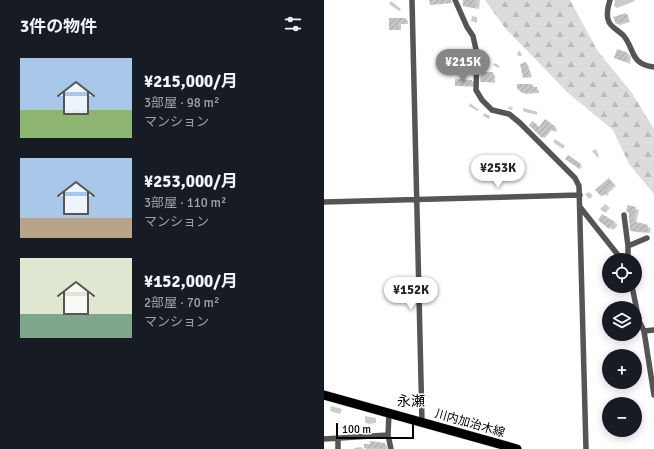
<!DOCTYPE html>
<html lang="ja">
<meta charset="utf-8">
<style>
:root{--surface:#171b24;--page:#242831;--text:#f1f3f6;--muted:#9ea1a6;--accent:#858687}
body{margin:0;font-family:Signika,"Noto Sans JP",sans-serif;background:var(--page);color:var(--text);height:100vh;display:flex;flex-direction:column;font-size:15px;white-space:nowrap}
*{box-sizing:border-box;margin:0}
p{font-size:13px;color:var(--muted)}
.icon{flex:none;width:22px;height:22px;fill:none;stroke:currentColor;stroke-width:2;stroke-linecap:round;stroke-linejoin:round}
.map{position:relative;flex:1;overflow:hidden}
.details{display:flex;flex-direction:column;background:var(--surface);width:324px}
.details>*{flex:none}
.fabs{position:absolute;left:278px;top:253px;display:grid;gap:8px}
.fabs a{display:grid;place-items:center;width:40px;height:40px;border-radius:50%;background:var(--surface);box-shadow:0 2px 10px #0003;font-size:20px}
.scale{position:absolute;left:12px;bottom:10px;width:78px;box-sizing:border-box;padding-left:4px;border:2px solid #000;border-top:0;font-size:11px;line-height:14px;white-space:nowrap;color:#000;-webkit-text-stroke:3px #fff;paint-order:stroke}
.price{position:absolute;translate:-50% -34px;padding:0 9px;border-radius:14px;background:#fff;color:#222;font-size:13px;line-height:26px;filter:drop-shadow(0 1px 2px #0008)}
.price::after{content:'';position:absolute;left:50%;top:24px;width:12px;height:9px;margin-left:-6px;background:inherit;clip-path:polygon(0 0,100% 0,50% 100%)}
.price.on{background:var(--accent);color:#fff}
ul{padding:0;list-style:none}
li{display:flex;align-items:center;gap:12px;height:100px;padding:0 20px}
li span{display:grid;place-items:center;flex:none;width:112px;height:80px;border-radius:0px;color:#555}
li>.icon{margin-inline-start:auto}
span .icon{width:48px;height:48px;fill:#fffc;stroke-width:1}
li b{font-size:17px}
h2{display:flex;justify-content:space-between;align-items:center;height:48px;padding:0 20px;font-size:17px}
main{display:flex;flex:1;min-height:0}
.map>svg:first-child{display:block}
.forest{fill:url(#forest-firs)}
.shadow{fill:#0003}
.building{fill:url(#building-hatch)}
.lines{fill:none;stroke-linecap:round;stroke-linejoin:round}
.primary-casing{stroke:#dbdbdb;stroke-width:10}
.minor{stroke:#555;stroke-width:5.5}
.primary{stroke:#000;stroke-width:9}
.labels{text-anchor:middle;stroke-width:3;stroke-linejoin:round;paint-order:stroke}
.street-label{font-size:12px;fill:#000;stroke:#fff}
.quarter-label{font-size:14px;fill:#000;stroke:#fff}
</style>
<main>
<section class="details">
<h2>3件の物件<svg class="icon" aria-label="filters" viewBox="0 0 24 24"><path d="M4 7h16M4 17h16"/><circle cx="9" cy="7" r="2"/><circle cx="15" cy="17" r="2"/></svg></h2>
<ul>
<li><span style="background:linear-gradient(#a9c7e8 65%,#8fb573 0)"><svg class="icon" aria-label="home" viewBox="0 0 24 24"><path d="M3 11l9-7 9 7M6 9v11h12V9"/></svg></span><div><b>¥215,000/月</b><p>3部屋 · 98 m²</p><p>マンション</p></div></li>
<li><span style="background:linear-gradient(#a9c7e8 75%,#b9a48a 0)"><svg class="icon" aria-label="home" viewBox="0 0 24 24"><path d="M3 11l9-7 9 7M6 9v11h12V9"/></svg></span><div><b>¥253,000/月</b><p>3部屋 · 110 m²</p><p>マンション</p></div></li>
<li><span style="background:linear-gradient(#dfe7d0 70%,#7fa58c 0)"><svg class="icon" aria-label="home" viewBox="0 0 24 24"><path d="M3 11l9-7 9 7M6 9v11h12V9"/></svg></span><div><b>¥152,000/月</b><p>2部屋 · 70 m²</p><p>マンション</p></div></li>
</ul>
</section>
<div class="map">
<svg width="330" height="449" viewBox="0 0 330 449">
<defs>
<pattern id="forest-firs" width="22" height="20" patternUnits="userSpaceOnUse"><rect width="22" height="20" fill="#dcdcdc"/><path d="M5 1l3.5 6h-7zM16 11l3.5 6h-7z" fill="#bbb"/></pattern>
<pattern id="building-hatch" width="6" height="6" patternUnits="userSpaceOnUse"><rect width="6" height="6" fill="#c4c4c4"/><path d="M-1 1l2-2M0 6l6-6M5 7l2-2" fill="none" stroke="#a7a7a7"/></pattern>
</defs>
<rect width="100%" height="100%" fill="#fff"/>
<path class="forest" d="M161 0H246L273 50 308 93 330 129V194L305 164 289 130 244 93 181 28Z"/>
<path class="shadow" d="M140 0H156L155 9 143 7 139 5Z
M291 0H310L311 1 293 8 290 6Z
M67 1 77 9 75 11 65 4Z
M302 14 304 15 306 22 296 25 293 24Z
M148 16 153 17V23L147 21Z
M66 19H82L84 21V24H77V30H69L66 29Z
M196 51 198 56H194L193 52Z
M304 54 307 56 306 64 291 58Z
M171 63 176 66 174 68 169 65Z
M202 63 204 65 208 77 203 78 200 77Z
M169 73 171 75V83L160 82 158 81Z
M148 81 150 82V87L134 86 132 85Z
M208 85 210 86V88L215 90V93L201 94 199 92Z
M146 103 155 110 153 111 145 106Z
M185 106 189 108 188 110 184 109Z
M199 108 211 111 213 112V115L201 112 199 111Z
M160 113 166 116 165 119 159 116Z
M221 121 233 129 232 132 228 130 221 138 219 137 216 128Z
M231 139 241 146 239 149 229 142Z
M272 149 275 157 274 158 268 151Z
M247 157 258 166 256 169 254 168Z
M285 179 292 186 284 193 285 194 283 196 281 194 279 196 277 195Z
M265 192 269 196 265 199 261 194Z
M281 204 286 208 281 213 276 209Z
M304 206 315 210 312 223 327 228 326 233 311 232 307 230Z
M279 215 294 225 289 230 275 220Z
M7 406 18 409 16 414 6 411Z
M41 416 52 418V423L44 424 41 422Z
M61 444 63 445V449H43L41 448Z
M37 447 40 449H30V448Z"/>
<path class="building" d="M105 0H127L128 3 106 5Z
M139 0H152L151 8 139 6Z
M302 13 304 21 292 24 289 17Z
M65 18H82V23L75 24V30H65Z
M293 49 304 53 302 62 290 58Z
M202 62 206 76 199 78 196 64Z
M157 72H169V82H156Z
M131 79 148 80V86H131Z
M193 84H208V87H213V92L198 93 193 88Z
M221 119 232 127 229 131 226 129 218 138 205 125 209 121 215 127Z
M244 155 257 164 254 168 241 159Z
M285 178 290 184 282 191 283 192 280 195 279 194 277 196 271 190Z
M304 205 312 207 309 221 324 225 323 232 306 231 305 218V213L302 211Z
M278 214 291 222 285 229 274 220Z
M46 441 61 443 62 448 61 449 40 448V444H46Z"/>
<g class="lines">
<defs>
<path id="primary" d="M0 395 193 449"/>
</defs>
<use href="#primary" class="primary-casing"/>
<path class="minor" d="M88 0 98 422
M131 0 143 27 149 36 153 54 152 90 158 100 168 110 185 114 196 123 251 178 255 186 262 449
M286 0C284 6 282 16 285 22 287 27 295 31 299 35 311 48 305 64 330 67
M0 202 256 195
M256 207 298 260
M300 215 304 246V260
M304 246 323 238
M308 286 315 321 320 331 330 395
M320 331 330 330
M65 413 64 435 67 449
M0 439 64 435
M14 439V449"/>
<use href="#primary" class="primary"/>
</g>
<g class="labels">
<g class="street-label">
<text transform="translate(146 423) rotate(16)" y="4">川内加治木線</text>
</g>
<g class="quarter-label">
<text x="87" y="406">永瀬</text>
</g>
</g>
</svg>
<div class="fabs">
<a><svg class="icon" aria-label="locate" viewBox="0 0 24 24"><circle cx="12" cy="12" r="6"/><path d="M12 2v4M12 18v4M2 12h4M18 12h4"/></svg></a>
<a><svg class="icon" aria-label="layers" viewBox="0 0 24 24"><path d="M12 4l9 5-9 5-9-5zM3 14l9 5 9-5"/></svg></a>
<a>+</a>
<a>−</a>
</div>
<div class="scale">100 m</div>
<b class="price on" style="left:139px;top:83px">¥215K</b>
<b class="price" style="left:174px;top:189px">¥253K</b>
<b class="price" style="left:87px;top:311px">¥152K</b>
</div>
</main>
